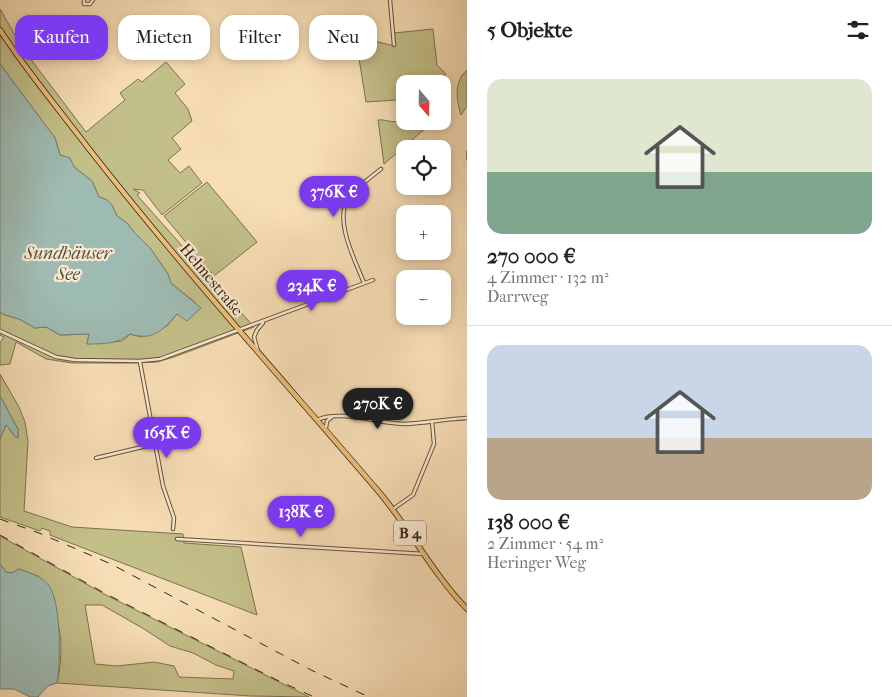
<!DOCTYPE html>
<html lang="de">
<meta charset="utf-8">
<style>
:root{--surface:#fff;--page:#f6f6f6;--text:#222;--muted:#767676;--line:#e0e0e0;--accent:#7c3aed}
body{margin:0;font-family:"IM FELL French Canon",serif;background:var(--page);color:var(--text);height:100vh;display:flex;flex-direction:column;font-size:19px;white-space:nowrap}
*{box-sizing:border-box;margin:0}
p{font-size:16px;color:var(--muted)}
.icon{flex:none;width:28px;height:28px;fill:none;stroke:currentColor;stroke-width:2;stroke-linecap:round;stroke-linejoin:round}
.map{position:relative;flex:1;overflow:hidden}
.side{display:flex;flex-direction:column;background:var(--surface);width:425px}
.side>*{flex:none}
.top-card{position:absolute;left:15px;top:15px;width:376px;height:45px;display:flex;gap:10px}
.needle{width:32px;rotate:160deg}
.controls{position:absolute;left:396px;top:75px;display:grid;gap:10px}
.controls a{display:grid;place-items:center;width:55px;height:55px;border-radius:10px;background:var(--surface);box-shadow:0 2px 8px #0003;font-size:25px}
.price{position:absolute;translate:-50% -42px;padding:0 11px;border-radius:18px;background:var(--accent);color:#fff;font-size:16px;line-height:32px;filter:drop-shadow(0 1px 2px #0008)}
.price::after{content:'';position:absolute;left:50%;top:30px;width:15px;height:11px;margin-left:-8px;background:inherit;clip-path:polygon(0 0,100% 0,50% 100%)}
.price.on{background:#222;color:#fff}
ul{padding:0;list-style:none}
li{display:grid;align-content:center;gap:10px;height:265px;padding:0 20px}
li+li{border-top:1px solid var(--line)}
li span{display:grid;place-items:center;height:155px;border-radius:15px;color:#555}
li>.icon{margin-inline-start:auto}
span .icon{width:90px;height:90px;fill:#fffc;stroke-width:1}
li b{font-size:21px}
h2{display:flex;justify-content:space-between;align-items:center;height:60px;padding:0 20px;font-size:21px}
.chip{padding:0 18px;border-radius:15px;background:var(--surface);box-shadow:0 2px 8px #0003;font-size:18px;line-height:45px}
.chip.on{background:var(--accent);color:#fff}
main{display:flex;flex:1;min-height:0}
.map>svg:first-child{display:block}
.green{fill:#c3bf89;stroke:#7c724f;fill-rule:evenodd}
.water{fill:#9ebbb3;stroke:#747f74}
.lines{fill:none;stroke-linecap:round;stroke-linejoin:round}
.street-casing{stroke:#66523d;stroke-width:4.5}
.primary-casing{stroke:#362415;stroke-width:6}
.street{stroke:#fae9cf;stroke-width:2.5}
.primary{stroke:#ecbe7a;stroke-width:4.5}
.rail{stroke:#362415;stroke-width:1;stroke-dasharray:9 9;stroke-linecap:butt}
.labels{text-anchor:middle;stroke-width:4.5;stroke-linejoin:round;paint-order:stroke}
.shield{fill:#fae9cf;stroke:#715f4d;stroke-width:1}
.shield-label{font-size:15px;font-weight:bold;fill:#362415}
.street-label{font-size:16px;fill:#362415;stroke:#fae9cf}
.water-label{font-size:18px;font-style:italic;fill:#555144;stroke:#fae9cf}
</style>
<main>
<div class="map">
<svg width="467" height="697" viewBox="0 0 467 697">
<rect width="100%" height="100%" fill="#f7ddb5"/>
<filter id="stains"><feTurbulence type="fractalNoise" baseFrequency=".004" numOctaves="4"/><feColorMatrix values="0 0 0 0 .2 0 0 0 0 .09 0 0 0 0 .02 0 0 0 .5 -.17"/></filter>
<radialGradient id="worn" r=".72"><stop offset=".6" stop-color="#630" stop-opacity="0"/><stop offset="1" stop-color="#630" stop-opacity=".3"/></radialGradient>
<path class="green" d="M0 9 23 49 86 132 125 100 120 93 138 79 142 82 166 62 185 84 175 93 188 109 192 121 172 138 181 149 168 160 180 173 189 166 202 183 162 215 143 190 133 189 140 193 137 195 254 327 174 357 157 362 133 363H72L46 359 16 342 10 364 0 365V343L4 337 0 335V311L2 314 19 319 35 328 46 327 60 335 89 334 87 344 122 341 130 334 141 337 167 326 177 314 195 302 170 283 168 274 150 248 134 232 127 223 117 216 112 205 107 200 99 197 92 181 74 167 69 158 60 155 55 138 0 64Z
M433 29 437 65 445 73 446 83 405 84V96L397 100 366 102 357 46H359V41H374L395 46 394 33Z
M467 70V106L461 115C456 99 454 81 467 70Z
M405 117V121H434L384 164 378 120C389 119 394 126 405 117Z
M207 182 257 242 214 276 164 216Z
M0 374 19 407 25 422 28 441 24 511 72 527 183 534 184 543 241 547 257 615 60 539 50 535V531L42 528 40 531 0 517V439L6 425C11 429 12 436 18 438V429L0 396Z
M0 536 106 595 309 697 251 696 57 683C61 665 63 642 58 624 54 608 45 591 38 576L19 569 12 573 6 572 0 564ZM85 605H102L144 629 170 646 193 653 216 665 234 671 233 679 179 677 174 666 154 662 117 666 95 664Z"/>
<path class="water" d="M0 64 55 138 60 155 70 158 74 167 92 181 99 197 107 200 112 205 117 216 127 223 134 232 150 248 168 274 171 283 201 308 187 321 177 314C162 331 153 341 130 334 117 344 104 344 87 344L89 334 60 335 46 327 35 328 19 319 2 314 0 311Z
M0 396 18 429V438C12 435 11 429 6 425L0 439Z
M0 564 6 572 12 573 19 569C30 573 42 576 49 586 61 601 61 664 57 683L48 686 38 697H30L14 689H0Z"/>
<g class="lines">
<defs>
<path id="street" d="M84 0V4H90L93 0
M390 0 394 45
M364 283C356 262 335 223 347 201 353 190 371 177 381 169
M0 331 56 357 75 360 140 361 160 359 373 280
M258 351 254 337 257 330 263 323
M140 362 163 486 174 518 173 529
M317 420C339 409 380 424 405 424 426 423 446 419 467 418
M326 428 327 421 332 417
M96 458 155 444
M393 509 413 495 434 444 432 421
M177 539 424 554"/>
<path id="primary" d="M0 30C24 67 52 101 79 136 174 259 278 374 379 492 410 529 433 574 467 609"/>
</defs>
<use href="#street" class="street-casing"/>
<use href="#primary" class="primary-casing"/>
<use href="#street" class="street"/>
<use href="#primary" class="primary"/>
<path class="rail" d="M467 151V163
M0 519 39 533 111 564 311 670 369 697
M0 535 108 595 277 680 314 697"/>
</g>
<g class="labels">
<rect class="shield" x="394" y="520.5" width="32" height="25" rx="4"/>
<g class="shield-label">
<text x="410" y="538">B 4</text>
</g>
<g class="street-label">
<text transform="translate(212 279) rotate(50)" y="6">Helmestraße</text>
</g>
<g class="water-label">
<text x="68" y="259">Sundhäuser<tspan x="68" dy="21">See</tspan></text>
</g>
</g>
<rect width="100%" height="100%" filter="url(#stains)"/>
<rect width="100%" height="100%" fill="url(#worn)"/>
</svg>
<div class="controls">
<a><svg class="needle" viewBox="-14 -14 28 28"><path d="M0-13l5 13h-10z" fill="#e53935"/><path d="M0 13l5-13h-10z" fill="#767676"/></svg></a>
<a><svg class="icon" aria-label="locate" viewBox="0 0 24 24"><circle cx="12" cy="12" r="6"/><path d="M12 2v4M12 18v4M2 12h4M18 12h4"/></svg></a>
<a>+</a>
<a>−</a>
</div>
<b class="price" style="left:334px;top:218px">376K €</b>
<b class="price" style="left:312px;top:312px">234K €</b>
<b class="price on" style="left:378px;top:430px">270K €</b>
<b class="price" style="left:167px;top:459px">165K €</b>
<b class="price" style="left:301px;top:538px">138K €</b>
<div class="top-card">
<a class="chip on">Kaufen</a>
<a class="chip">Mieten</a>
<a class="chip">Filter</a>
<a class="chip">Neu</a>
</div>
</div>
<section class="side">
<h2>5 Objekte<svg class="icon" aria-label="filters" viewBox="0 0 24 24"><path d="M4 7h16M4 17h16"/><circle cx="9" cy="7" r="2"/><circle cx="15" cy="17" r="2"/></svg></h2>
<ul>
<li><span style="background:linear-gradient(#dfe7d0 60%,#7fa58c 0)"><svg class="icon" aria-label="home" viewBox="0 0 24 24"><path d="M3 11l9-7 9 7M6 9v11h12V9"/></svg></span><div><b>270 000 €</b><p>4 Zimmer · 132 m²</p><p>Darrweg</p></div></li>
<li><span style="background:linear-gradient(#c9d6e8 60%,#b9a48a 0)"><svg class="icon" aria-label="home" viewBox="0 0 24 24"><path d="M3 11l9-7 9 7M6 9v11h12V9"/></svg></span><div><b>138 000 €</b><p>2 Zimmer · 54 m²</p><p>Heringer Weg</p></div></li>
</ul>
</section>
</main>
